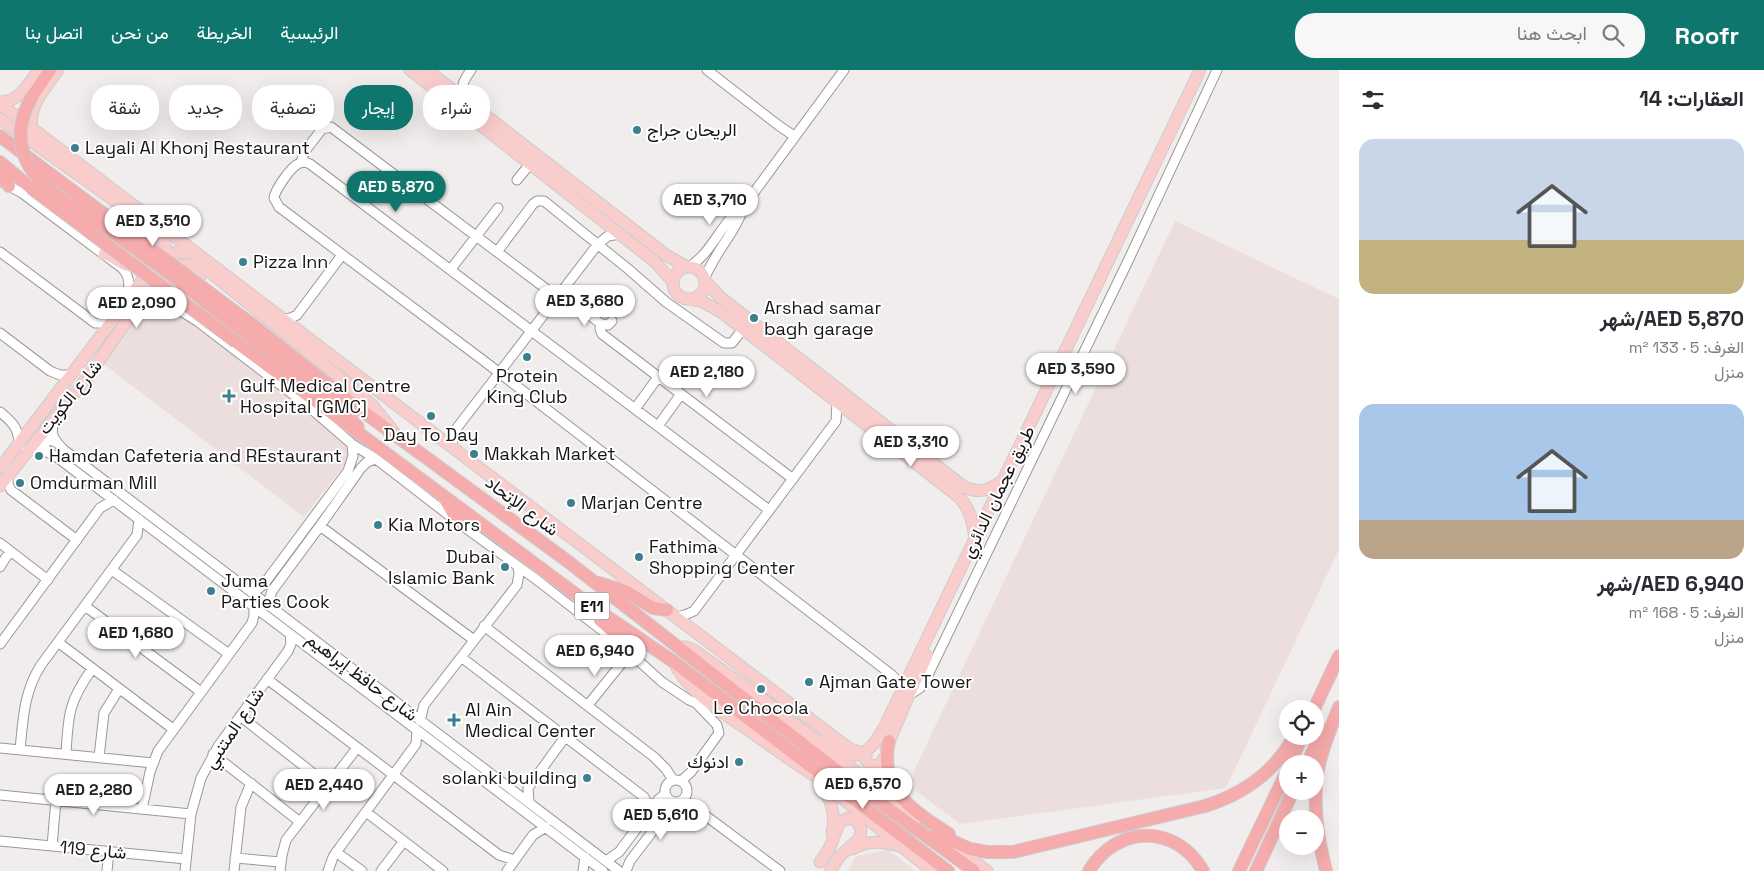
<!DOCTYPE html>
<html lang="ar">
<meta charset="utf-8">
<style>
:root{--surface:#fff;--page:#f7f7f7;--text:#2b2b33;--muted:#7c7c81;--accent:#0f766e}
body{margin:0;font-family:"Space Grotesk",Vazirmatn,sans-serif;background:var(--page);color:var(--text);direction:rtl;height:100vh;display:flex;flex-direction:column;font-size:19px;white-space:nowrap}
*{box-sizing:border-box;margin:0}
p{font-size:16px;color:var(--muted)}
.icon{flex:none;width:28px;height:28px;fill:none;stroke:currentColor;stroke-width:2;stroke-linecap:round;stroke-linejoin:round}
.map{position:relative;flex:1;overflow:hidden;direction:ltr}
.side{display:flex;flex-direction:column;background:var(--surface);width:425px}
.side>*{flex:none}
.hud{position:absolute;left:15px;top:15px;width:475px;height:45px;direction:rtl;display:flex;gap:10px}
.buttons{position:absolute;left:1279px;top:630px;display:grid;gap:10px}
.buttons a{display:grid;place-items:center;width:45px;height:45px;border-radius:50%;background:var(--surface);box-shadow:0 5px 20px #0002;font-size:25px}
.price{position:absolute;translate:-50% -42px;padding:0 11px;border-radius:18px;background:#fff;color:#222;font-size:16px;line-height:32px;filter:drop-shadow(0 1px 2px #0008)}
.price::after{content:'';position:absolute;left:50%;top:30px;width:15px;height:11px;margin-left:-8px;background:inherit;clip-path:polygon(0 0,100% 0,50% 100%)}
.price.selected{background:var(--accent);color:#fff}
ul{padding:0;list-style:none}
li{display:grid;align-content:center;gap:10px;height:265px;padding:0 20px}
li span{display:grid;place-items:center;height:155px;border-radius:15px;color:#555}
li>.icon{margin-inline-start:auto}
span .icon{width:90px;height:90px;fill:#fffc;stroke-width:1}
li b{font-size:21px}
h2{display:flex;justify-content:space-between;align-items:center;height:60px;padding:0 20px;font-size:21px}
.tag{padding:0 18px;border-radius:20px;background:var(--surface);box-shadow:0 5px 20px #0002;font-size:18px;line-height:45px}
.tag.selected{background:var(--accent);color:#fff}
header{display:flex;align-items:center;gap:30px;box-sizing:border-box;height:70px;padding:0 25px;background:var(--accent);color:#fff}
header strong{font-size:24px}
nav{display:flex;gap:28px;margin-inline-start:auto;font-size:18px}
.search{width:350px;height:45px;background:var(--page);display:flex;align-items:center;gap:12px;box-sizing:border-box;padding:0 18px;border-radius:20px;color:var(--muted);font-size:19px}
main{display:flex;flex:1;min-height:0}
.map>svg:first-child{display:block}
.built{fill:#ecdedd}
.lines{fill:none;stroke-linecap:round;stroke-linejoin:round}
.minor-casing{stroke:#9c9797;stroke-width:11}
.major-casing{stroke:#ccc;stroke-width:13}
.highway-casing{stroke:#ccc;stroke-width:14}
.minor{stroke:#fff;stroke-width:9}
.major{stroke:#facdcd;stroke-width:11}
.highway{stroke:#f6abac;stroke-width:12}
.highway-bridge-casing{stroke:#ccc;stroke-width:14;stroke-linecap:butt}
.highway-bridge{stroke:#f6abac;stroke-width:12}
.poi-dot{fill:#3c7f8f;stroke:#fff;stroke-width:2}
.labels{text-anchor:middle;stroke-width:4;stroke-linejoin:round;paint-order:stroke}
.shield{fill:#fff;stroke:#5d5b5b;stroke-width:1}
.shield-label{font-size:16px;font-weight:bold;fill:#171515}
.poi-label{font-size:18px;fill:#171515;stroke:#fff;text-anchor:start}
.street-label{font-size:18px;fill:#171515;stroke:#fff}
</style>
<header>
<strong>Roofr</strong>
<div class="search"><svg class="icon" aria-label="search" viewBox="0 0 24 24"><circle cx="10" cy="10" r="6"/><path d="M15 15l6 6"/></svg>ابحث هنا</div>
<nav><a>الرئيسية</a><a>الخريطة</a><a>من نحن</a><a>اتصل بنا</a></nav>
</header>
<main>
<section class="side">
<h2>العقارات: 14<svg class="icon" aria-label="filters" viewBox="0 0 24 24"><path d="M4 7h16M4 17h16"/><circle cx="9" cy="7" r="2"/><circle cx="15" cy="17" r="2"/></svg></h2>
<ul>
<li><span style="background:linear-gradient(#c9d6e8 65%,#c2b280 0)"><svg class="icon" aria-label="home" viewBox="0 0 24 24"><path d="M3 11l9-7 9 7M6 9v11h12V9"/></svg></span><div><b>AED 5,870/شهر</b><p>الغرف: 5 · 133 m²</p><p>منزل</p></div></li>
<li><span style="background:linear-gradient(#a9c7e8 75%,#b9a48a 0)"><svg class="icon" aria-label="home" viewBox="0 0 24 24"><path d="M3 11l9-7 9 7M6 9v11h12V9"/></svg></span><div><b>AED 6,940/شهر</b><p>الغرف: 5 · 168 m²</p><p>منزل</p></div></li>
</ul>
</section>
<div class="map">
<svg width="1339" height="801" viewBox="0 0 1339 801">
<rect width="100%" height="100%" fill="#f2eded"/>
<path class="built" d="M1175 151 1339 229V479L1226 718 960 754 916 721 913 703Z
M166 224 362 367 360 375 304 447 101 292 146 234 158 225Z
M888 780 916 801H848L856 786Z"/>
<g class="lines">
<defs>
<path id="minor" d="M707 0 778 55 794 66
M466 29C460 16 463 11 471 0
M301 92 305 81 322 59 331 57 557 227
M517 110 530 94
M5 114 22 123 122 198C132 209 129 218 125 231
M0 182 95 253H102L115 247
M497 182 533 134 537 131H544L627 198 666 232 724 273H732L743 259
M689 197C713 182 721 152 744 136
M451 199 498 138
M704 210C714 183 736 162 744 136L844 0
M560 222 601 254 608 255 612 251
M136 243 145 234 160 230 170 234 197 251 308 336 352 374 376 389 459 453 537 510 622 576 662 612 689 630 698 634 713 635
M283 249 291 248 297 245 342 185
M601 254 600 259 602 264 793 409
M0 263 50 301 60 305H70
M635 339 658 307
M0 342C11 351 18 357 19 372
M54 349C50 365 53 369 64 380L619 801
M658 356 681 324
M452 377 453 363 598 174 608 166 620 164
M26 381C38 378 48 381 58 388L603 801
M49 383 45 378 44 372 48 369 55 372
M8 405V414L11 420 77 470
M769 440 310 94C306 92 302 91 298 94 290 98 275 120 274 128L279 137 484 291 892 605 903 618
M320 456 474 570
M0 473 48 510
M0 497 6 487 11 482
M112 500 229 584
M247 519H258L264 514 348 401 353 386 352 374
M85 536 201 622
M270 536 269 530 272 521 320 456 361 398 367 392 376 389
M676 547 685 545 694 541 836 351 837 333
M484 556 654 687 666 699 673 710
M59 573 173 659
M0 574 100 438 114 430
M461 587 644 727 651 740
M267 609 499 785 514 790
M908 626 920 618 925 611 1128 191 1217 0
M588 635 621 594 623 585 622 576
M240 646 328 715
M420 651 424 635 517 515 519 504 518 496
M0 678 153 693
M20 680C23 649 24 621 41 595L137 465 139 449
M66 684C68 645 69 631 92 599
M213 684 300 752
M99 687 104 643 119 619
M665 721a11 11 0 1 1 22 0a11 11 0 1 1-22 0Z
M681 711 691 702 719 663 717 655 696 633
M0 725 191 744
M681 731 690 734 780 801
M529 732 528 718 565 667
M142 739 150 702 158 681 252 553 254 545V536
M366 742 443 801
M0 771 186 789
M52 776 56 730
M336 782 362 801
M235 788 281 792
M606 791 619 782 658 730 665 724
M107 801 109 781
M185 801 191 744 201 708 219 675 288 581 291 574 290 564
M234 801 241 737 251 713
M280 801 282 785 286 770 357 678
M328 801 333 787 340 777 416 674 417 661
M381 801 404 771
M507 801 533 765 546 757
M583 801 585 787
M626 801 630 791 674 733"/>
<path id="major" d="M410 0 654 191 673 212
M427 0 666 185 687 197
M0 32C20 32 28 14 39 0
M0 34 847 677 853 680 864 683
M0 49 140 149
M32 58C28 35 46 18 58 0
M104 184C116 186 127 201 137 195L151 174C153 162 138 155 134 145
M195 190 337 305 373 336 394 362
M673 213a16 16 0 1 1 32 0a16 16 0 1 1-32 0Z
M705 211 720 227 964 417C979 424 990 420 1002 411
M165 225 163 222V216L181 195H188L201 205
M689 229 703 232 721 242 959 427C971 440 973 453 975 469
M0 398 122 238 154 194 166 185 177 182 187 183
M0 416 90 304 162 199C168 186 167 174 160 162
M678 577H686L694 580 761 628 916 748
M674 592C687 622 725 644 751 662 772 677 793 692 815 706
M814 670C825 670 831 676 840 681 862 694 875 674 884 658L1200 0
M886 679 908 627 927 586
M867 681 865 689 871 696 879 695 884 688
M818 708C829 726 837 741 832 763
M833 721 932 801
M951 774 987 801
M852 779C868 770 882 771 899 776
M820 792 830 777 839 753 848 748 857 751 861 759 860 768 840 786 830 801"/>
<path id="highway" d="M33 25 50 0
M0 66 41 97
M0 92 31 118
M0 105 9 116
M249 252 346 329 566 490 849 710 974 801
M239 258 330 328 358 357
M236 272 593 537 674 592 948 801
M445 429 459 453
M599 513 627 522 653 538 667 540
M600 550 616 564 622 576
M1314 639 1339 586
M889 671C878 719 913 741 949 764
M1290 694 1302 666
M1307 694 1323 660
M937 764 970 779 987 782H1013L1205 736C1243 724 1275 702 1294 666
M1089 801C1116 755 1176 753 1203 801
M1239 801 1288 699
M1256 801 1293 721
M1326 801C1318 768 1312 734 1318 700 1322 678 1331 657 1339 637"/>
</defs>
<use href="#minor" class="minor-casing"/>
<use href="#major" class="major-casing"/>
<use href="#highway" class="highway-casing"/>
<use href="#minor" class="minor"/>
<use href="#major" class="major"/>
<use href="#highway" class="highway"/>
<defs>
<path id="highway-bridge" d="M33 25C19 47 16 73 29 96 41 116 62 129 80 141 101 155 123 169 143 184 176 208 207 233 239 258
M41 97 249 252
M31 118 236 272"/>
</defs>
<use href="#highway-bridge" class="highway-bridge-casing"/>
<use href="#highway-bridge" class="highway-bridge"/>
</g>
<g class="poi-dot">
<circle cx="637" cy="60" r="5"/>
<circle cx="75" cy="78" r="5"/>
<circle cx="243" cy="192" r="5"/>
<circle cx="754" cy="248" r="5"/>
<circle cx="527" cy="287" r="5"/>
<path d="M226.5 318.5h5v5h5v5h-5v5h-5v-5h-5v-5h5z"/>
<circle cx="431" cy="346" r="5"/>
<circle cx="474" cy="384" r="5"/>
<circle cx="39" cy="386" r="5"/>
<circle cx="20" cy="413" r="5"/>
<circle cx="571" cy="433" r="5"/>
<circle cx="378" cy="455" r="5"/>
<circle cx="639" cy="487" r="5"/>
<circle cx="505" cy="497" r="5"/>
<circle cx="211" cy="521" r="5"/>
<circle cx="809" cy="612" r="5"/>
<circle cx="761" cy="619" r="5"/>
<path d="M451.5 642.5h5v5h5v5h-5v5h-5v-5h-5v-5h5z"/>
<circle cx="739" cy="692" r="5"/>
<circle cx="587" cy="708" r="5"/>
</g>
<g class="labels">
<rect class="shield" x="574.5" y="522.5" width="35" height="27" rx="4"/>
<g class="shield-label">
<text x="592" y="542">E11</text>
</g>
<g class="poi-label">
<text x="647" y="66">الريحان جراج</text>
<text x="85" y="84">Layali Al Khonj Restaurant</text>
<text x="253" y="198">Pizza Inn</text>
<text x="764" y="244">Arshad samar<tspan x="764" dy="21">bagh garage</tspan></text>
<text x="527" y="312" text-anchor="middle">Protein<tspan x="527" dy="21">King Club</tspan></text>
<text x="240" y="322">Gulf Medical Centre<tspan x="240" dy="21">Hospital [GMC]</tspan></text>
<text x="431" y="371" text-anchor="middle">Day To Day</text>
<text x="484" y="390">Makkah Market</text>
<text x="49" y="392">Hamdan Cafeteria and REstaurant</text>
<text x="30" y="419">Omdurman Mill</text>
<text x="581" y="439">Marjan Centre</text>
<text x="388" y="461">Kia Motors</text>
<text x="649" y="483">Fathima<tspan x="649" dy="21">Shopping Center</tspan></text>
<text x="495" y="493" text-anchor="end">Dubai<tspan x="495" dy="21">Islamic Bank</tspan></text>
<text x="221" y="517">Juma<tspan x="221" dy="21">Parties Cook</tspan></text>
<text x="819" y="618">Ajman Gate Tower</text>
<text x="761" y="644" text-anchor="middle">Le Chocola</text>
<text x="465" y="646">Al Ain<tspan x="465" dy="21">Medical Center</tspan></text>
<text x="729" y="698" text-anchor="end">ادنوك</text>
<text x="577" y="714" text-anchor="end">solanki building</text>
</g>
<g class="street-label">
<text transform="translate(70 327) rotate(-51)" y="6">شارع الكويت</text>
<text transform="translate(998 422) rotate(-64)" y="6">طريق عجمان الدائري</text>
<text transform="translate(522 436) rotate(37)" y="6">شارع الإتحاد</text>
<text transform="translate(362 607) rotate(37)" y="6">شارع حافظ إبراهيم</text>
<text transform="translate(234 658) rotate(-56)" y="6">شارع المتنبي</text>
<text transform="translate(93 780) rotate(5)" y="6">شارع 119</text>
</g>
</g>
</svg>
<div class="buttons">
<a><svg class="icon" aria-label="locate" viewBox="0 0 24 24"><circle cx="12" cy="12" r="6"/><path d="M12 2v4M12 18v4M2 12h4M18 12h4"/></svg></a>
<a>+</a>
<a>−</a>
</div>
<b class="price selected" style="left:396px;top:143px">AED 5,870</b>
<b class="price" style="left:710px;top:156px">AED 3,710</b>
<b class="price" style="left:153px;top:177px">AED 3,510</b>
<b class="price" style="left:585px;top:257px">AED 3,680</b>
<b class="price" style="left:137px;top:259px">AED 2,090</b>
<b class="price" style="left:1076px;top:325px">AED 3,590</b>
<b class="price" style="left:707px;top:328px">AED 2,180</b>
<b class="price" style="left:911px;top:398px">AED 3,310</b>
<b class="price" style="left:136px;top:589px">AED 1,680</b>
<b class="price" style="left:595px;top:607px">AED 6,940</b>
<b class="price" style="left:863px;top:740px">AED 6,570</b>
<b class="price" style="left:324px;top:741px">AED 2,440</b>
<b class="price" style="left:94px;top:746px">AED 2,280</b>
<b class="price" style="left:661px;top:771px">AED 5,610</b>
<div class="hud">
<a class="tag">شراء</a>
<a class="tag selected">إيجار</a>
<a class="tag">تصفية</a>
<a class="tag">جديد</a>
<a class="tag">شقة</a>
</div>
</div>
</main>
